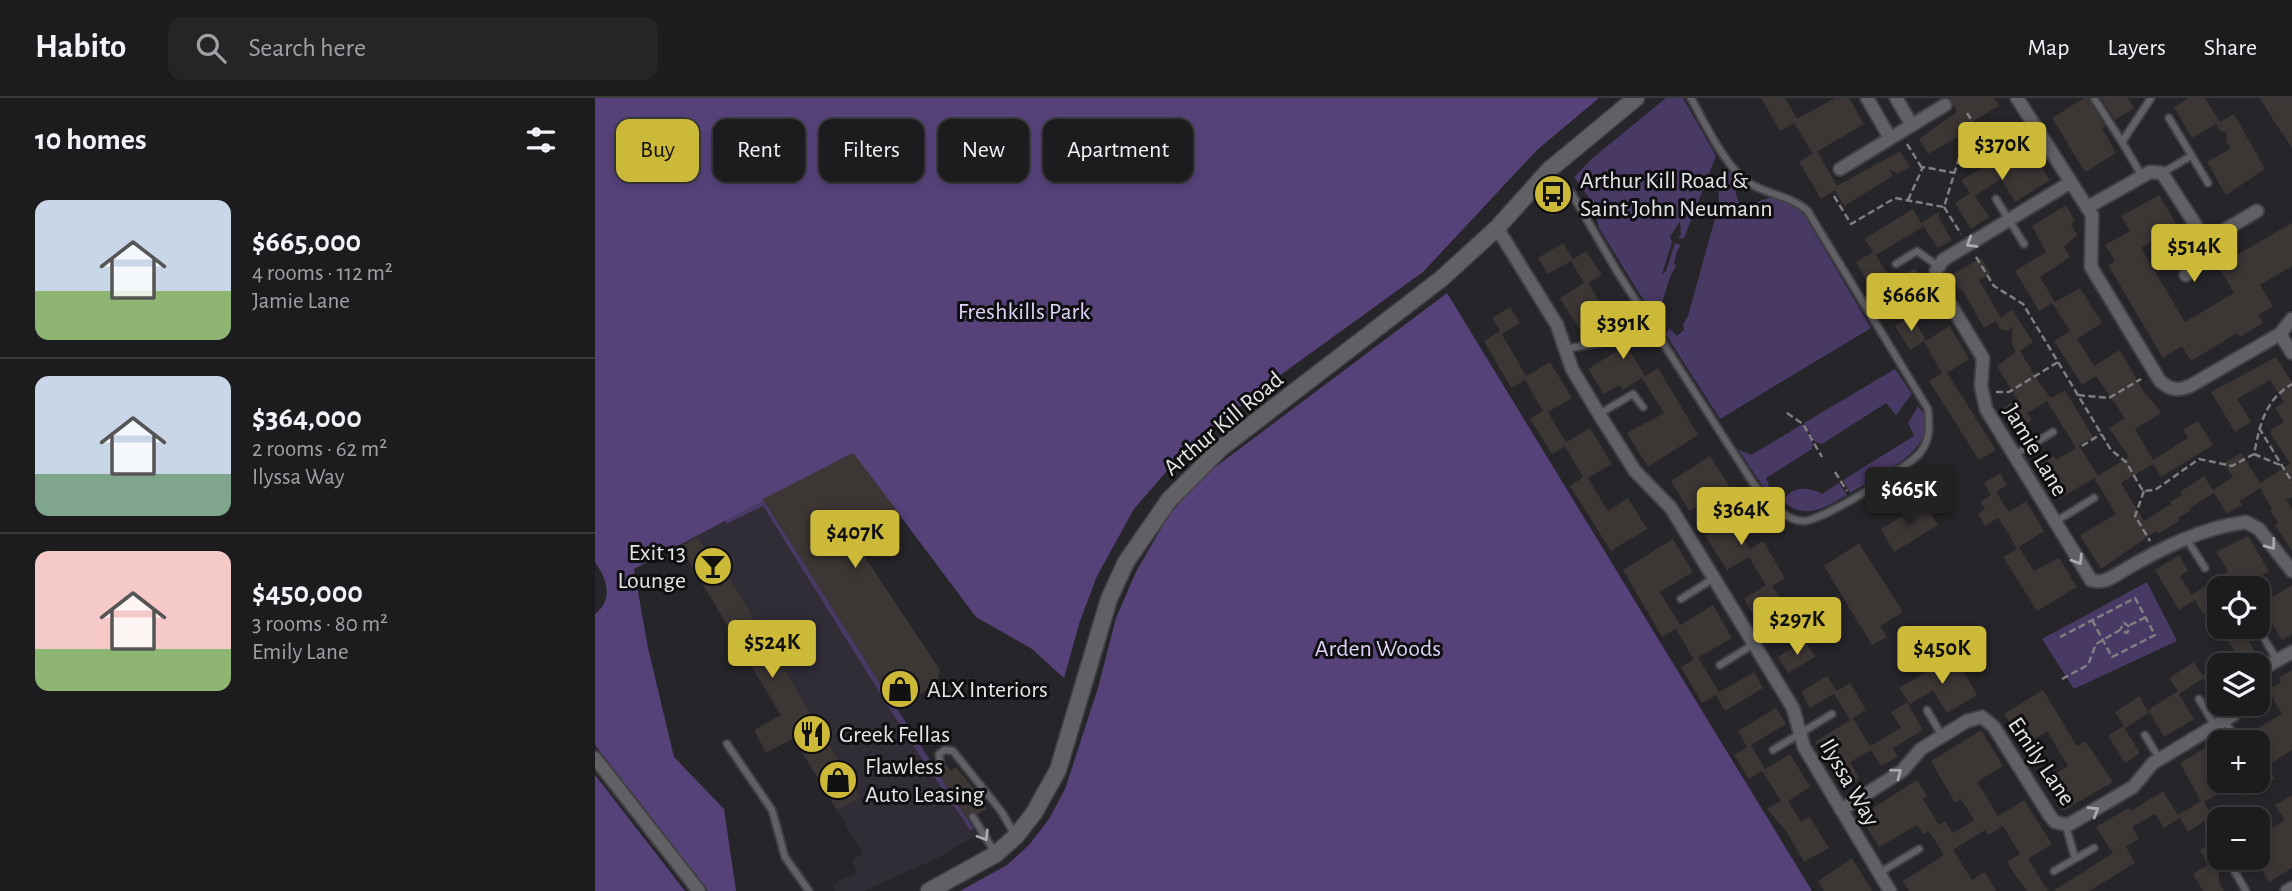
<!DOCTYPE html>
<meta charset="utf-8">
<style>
:root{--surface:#1c1c1f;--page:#252528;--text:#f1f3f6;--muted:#a0a1a4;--line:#3a3a3d;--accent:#cdb938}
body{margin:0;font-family:"Alegreya Sans",sans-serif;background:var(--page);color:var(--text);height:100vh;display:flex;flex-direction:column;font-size:26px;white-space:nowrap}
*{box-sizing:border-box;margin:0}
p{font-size:23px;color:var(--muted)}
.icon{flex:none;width:38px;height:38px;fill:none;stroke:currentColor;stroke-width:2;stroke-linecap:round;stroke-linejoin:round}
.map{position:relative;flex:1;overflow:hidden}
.sheet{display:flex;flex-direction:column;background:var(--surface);width:595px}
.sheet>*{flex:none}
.banner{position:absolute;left:21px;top:21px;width:665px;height:63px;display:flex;gap:14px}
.controls{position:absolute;left:1612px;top:478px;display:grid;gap:14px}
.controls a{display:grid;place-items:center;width:63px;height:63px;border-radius:14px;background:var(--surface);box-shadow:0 4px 10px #0003,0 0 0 2px var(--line);font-size:35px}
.price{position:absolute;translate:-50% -60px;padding:0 16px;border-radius:7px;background:var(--accent);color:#111;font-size:23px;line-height:46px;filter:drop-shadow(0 2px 4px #0008)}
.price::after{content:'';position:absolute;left:50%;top:42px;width:21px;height:16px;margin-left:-10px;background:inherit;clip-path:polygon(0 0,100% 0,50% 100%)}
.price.on{background:#222;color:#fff}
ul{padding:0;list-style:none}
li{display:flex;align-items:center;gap:21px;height:175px;padding:0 35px}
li+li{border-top:2px solid var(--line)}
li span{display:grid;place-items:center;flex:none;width:196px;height:140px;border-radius:14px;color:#555}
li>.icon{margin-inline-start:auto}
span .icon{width:84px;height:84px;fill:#fffc;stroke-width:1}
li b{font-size:30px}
h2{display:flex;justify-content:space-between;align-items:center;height:84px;padding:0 35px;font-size:30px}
.tag{padding:0 24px;border-radius:14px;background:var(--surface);box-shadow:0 4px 10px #0003,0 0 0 2px var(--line);font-size:24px;line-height:63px}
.tag.on{background:var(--accent);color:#111}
header{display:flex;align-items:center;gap:42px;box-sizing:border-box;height:98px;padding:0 35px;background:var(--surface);border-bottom:2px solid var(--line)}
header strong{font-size:33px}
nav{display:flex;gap:38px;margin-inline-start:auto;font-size:24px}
.search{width:490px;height:63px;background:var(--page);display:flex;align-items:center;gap:18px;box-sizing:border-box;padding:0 24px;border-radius:14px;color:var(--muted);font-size:26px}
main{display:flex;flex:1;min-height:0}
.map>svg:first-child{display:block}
.built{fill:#302d37}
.green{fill:#493a65}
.forest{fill:#564279}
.building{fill:#3c3635}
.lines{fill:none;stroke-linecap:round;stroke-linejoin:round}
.lane-casing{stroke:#424145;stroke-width:10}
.street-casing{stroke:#424145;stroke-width:16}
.secondary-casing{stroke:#424145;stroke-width:19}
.path{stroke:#7f7e82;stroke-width:2.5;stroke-dasharray:7 3.5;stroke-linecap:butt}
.lane{stroke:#616065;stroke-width:6}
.street{stroke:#616065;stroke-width:12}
.secondary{stroke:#616065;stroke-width:16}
.oneway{stroke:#aaa9ac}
.labels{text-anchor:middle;stroke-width:6;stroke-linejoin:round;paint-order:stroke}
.poi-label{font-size:24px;fill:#e5e4e7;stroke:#0f0e10;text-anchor:start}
.park-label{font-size:24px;fill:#ded3f6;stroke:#0f0e10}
.street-label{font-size:24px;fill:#e5e4e7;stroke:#0f0e10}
</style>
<header>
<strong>Habito</strong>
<div class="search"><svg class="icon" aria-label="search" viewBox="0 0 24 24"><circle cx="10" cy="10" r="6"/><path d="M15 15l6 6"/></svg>Search here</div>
<nav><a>Map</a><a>Layers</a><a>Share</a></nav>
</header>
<main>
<section class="sheet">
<h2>10 homes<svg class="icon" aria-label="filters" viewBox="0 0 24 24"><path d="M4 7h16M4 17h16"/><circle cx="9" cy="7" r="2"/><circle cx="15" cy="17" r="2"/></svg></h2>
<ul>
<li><span style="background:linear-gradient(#c9d6e8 65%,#8fb573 0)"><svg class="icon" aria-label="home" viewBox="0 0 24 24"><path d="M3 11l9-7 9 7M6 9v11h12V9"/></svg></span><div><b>$665,000</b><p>4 rooms · 112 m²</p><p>Jamie Lane</p></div></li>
<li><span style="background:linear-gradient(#c9d6e8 70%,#7fa58c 0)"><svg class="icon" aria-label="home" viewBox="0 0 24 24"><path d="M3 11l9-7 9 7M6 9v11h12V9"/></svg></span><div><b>$364,000</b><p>2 rooms · 62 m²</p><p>Ilyssa Way</p></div></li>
<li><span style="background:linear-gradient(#f6c9c9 70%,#8fb573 0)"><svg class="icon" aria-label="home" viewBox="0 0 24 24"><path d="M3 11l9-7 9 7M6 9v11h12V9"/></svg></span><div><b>$450,000</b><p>3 rooms · 80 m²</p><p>Emily Lane</p></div></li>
</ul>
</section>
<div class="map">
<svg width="1697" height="793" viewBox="0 0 1697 793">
<rect width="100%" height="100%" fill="#262529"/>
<path class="built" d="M168 401 382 737 345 759 269 793H241L238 787 262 774 257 762 268 756 83 446Z"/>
<path class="green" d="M1071 0H1088L1121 58 1089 140 1083 141 1086 136 1085 123 1075 139 1077 144 1067 176 1071 173 1080 145 1086 147 1082 153 1079 165 1081 168 1075 179 1063 218 1057 216 1004 130 999 107 979 79 1000 58Z
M1129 70 1140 78 1141 96 1145 107 1150 108C1175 101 1182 90 1207 113L1276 230 1125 321 1071 237 1074 230 1082 238 1089 232 1088 227 1093 218 1124 106 1123 82Z
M1300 271 1317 296 1301 317 1291 305 1227 346 1220 344 1209 325Z
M1323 308C1357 345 1278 381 1255 395L1248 382 1319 338 1313 325Z
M1208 326 1218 345 1217 351 1171 380 1174 387 1171 393 1143 351 1156 357Z
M1244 385 1252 397C1229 410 1212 422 1188 404 1194 388 1214 388 1227 396Z
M168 401 379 731 375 732 315 643 168 408 132 426 130 421Z
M1552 484 1582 543 1479 591 1447 541Z"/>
<path class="forest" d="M0 0H1004L942 52 828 174 670 288 584 359 539 411 502 478 485 523 469 580 437 551 381 519 258 355 39 471 53 550 79 659 129 711 141 793H113L0 647V516C19 502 12 481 0 464Z
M852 195 1217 793H365L412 767 434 747 454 721 470 691 503 590 521 520 541 474 573 418 607 379Z
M0 677 90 793H0Z"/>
<path class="building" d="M1166 0H1190L1202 21 1240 0H1254L1269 26 1218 56 1199 25 1185 33Z
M1355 0H1399L1404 8 1375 25 1378 30 1333 56 1324 41 1362 14Z
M1489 0H1493L1510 28 1507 30 1521 55 1490 74 1457 20Z
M1506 0H1533L1539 10 1520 22Z
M1594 0H1610L1625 24 1639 16 1670 71 1631 97 1612 64 1636 50 1631 43 1632 35 1625 33 1621 26 1597 40 1579 9Z
M1665 0H1697V50L1675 17Z
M1430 46 1455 82 1420 104 1406 81 1380 98 1394 119 1376 131 1360 105 1375 95 1366 82Z
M1222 53 1242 88 1305 53 1315 69 1302 76 1294 71 1298 78 1249 108 1240 92 1226 101 1204 64Z
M1564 97 1585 132 1570 141 1568 137 1546 150 1590 224 1639 195 1623 168 1697 125V168L1665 187 1678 208 1663 217 1668 225 1645 239 1642 235 1596 263 1587 248 1568 260 1513 167 1520 163 1510 147 1535 133 1526 118Z
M1471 107 1480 123 1476 126 1482 137 1469 149 1475 159 1445 179 1460 204 1485 190 1507 225 1482 241 1499 268 1525 252 1549 294 1559 305 1566 315 1540 331 1558 362 1593 340 1588 332 1603 323 1618 347 1566 379 1558 366 1526 385 1549 423 1576 406 1575 404 1587 397 1585 394 1609 378 1618 392 1638 379 1629 365 1646 355 1665 385 1695 366 1676 336V332L1689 324 1680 310 1689 304 1675 282 1642 301 1656 324 1640 334 1616 294 1681 259 1697 284V399L1691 402 1697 411V453L1680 427 1683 425 1675 412 1677 411 1665 390 1645 403 1647 407 1632 416 1619 395 1595 410 1596 412 1583 420 1585 422 1563 436 1561 433 1506 471 1485 437 1521 416 1499 380 1534 359 1514 330 1530 320 1501 278 1487 287 1459 243 1475 233 1457 205 1444 213 1420 173 1451 154 1437 128Z
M1318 111 1328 129 1281 157 1297 184 1320 170 1340 203 1314 220 1295 189 1281 198 1261 164 1278 154 1269 141Z
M1344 114V120L1357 142 1343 150 1326 125Z
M968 145 978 161 991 153 1007 177 993 185 1003 201 1012 215 1025 207 1044 239 1031 247 1041 263 1050 278 1063 270 1103 337 1053 369 1032 335 1069 315 1047 280 1028 292 1024 287 1009 296 993 271 1028 249 1011 220 987 235 965 200 989 185 976 163 953 176 943 160Z
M1386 160 1395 175 1384 182 1406 220 1417 211 1438 244 1425 253 1445 286 1456 300 1470 292 1498 339 1484 348 1503 378 1464 401 1443 368 1459 358 1461 362 1481 350 1452 303 1432 315 1437 322 1421 332 1408 310 1422 301 1402 268 1421 254 1417 247V229L1412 233 1405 231 1401 223 1389 230 1367 191 1365 193 1356 177Z
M915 209 925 225 907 236 931 278 955 264 977 300 953 314 971 344 995 330 1017 366 993 380 1013 413 1033 400 1052 431 1016 453 975 388 988 379 970 348 957 356 935 321 948 313 930 282 916 290 889 243 905 233 897 220Z
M1317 218 1331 242 1315 252 1300 228Z
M1355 228 1374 261 1352 275 1401 352 1384 362 1334 283 1347 275 1329 244Z
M258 355 304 415 292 422 298 429 264 450 345 572 342 586 301 611 168 401Z
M1115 358 1150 413 1137 421 1155 451 1168 443 1190 480 1177 488 1187 503 1196 518 1209 510 1223 535 1207 545 1193 521 1169 535 1149 501 1171 487 1154 459 1132 472 1110 437 1133 423 1119 399 1094 413 1076 383Z
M1405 375 1412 387 1401 394 1414 414 1431 403 1449 433 1424 449 1439 473 1464 460 1482 489 1442 513 1408 459 1422 451 1413 435 1403 420 1390 428 1383 416 1390 411 1385 404 1396 397 1389 385Z
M1329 405 1343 427 1299 454 1286 431Z
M1653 438 1674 473 1654 486 1656 490H1624V502L1619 506 1620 509 1608 516 1597 497 1633 473 1621 454Z
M103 439 112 455 118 452 265 699 242 712 199 640 171 655 159 632 186 617 86 449Z
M1078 441 1098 474 1065 494 1085 527 1118 507 1137 540 1099 562 1081 531 1067 539 1028 472Z
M1264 445 1308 514 1285 528 1292 539 1277 547 1229 468Z
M1584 457 1593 473 1585 478 1600 502 1584 512 1560 472Z
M1697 487V536L1687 542 1675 522 1662 529V509Z
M1647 530 1662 558 1648 567 1631 540Z
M1210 543 1220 559 1193 575 1183 559Z
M1359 558 1382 597 1352 615 1338 592 1315 606 1304 590Z
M1103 559 1124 594 1159 574 1168 590 1130 613 1121 597 1107 605 1086 569Z
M1599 564 1609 580 1584 596 1599 621 1569 639 1553 612 1583 593 1574 580Z
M1624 567V605L1607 578Z
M1697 572V652L1672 668 1680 681 1647 699 1639 686 1609 704 1617 718 1593 734 1585 720 1569 730 1560 716 1537 729 1544 741 1531 749 1540 765 1494 793H1458L1518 755 1501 729 1514 721 1534 710 1536 713 1568 693 1583 717 1606 703 1585 665 1617 646 1624 657V682H1662V644H1657L1652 636 1687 616 1673 592 1686 584 1684 580Z
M1232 578 1242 593 1255 585 1260 593 1271 612 1258 620 1275 648 1306 630 1296 614 1312 604 1328 632 1298 650 1303 659 1286 668 1276 652 1255 664 1264 680 1248 690 1220 644 1255 622 1239 596 1215 610 1206 594Z
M1448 592 1482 648 1490 643 1518 684 1468 713 1449 683 1473 668 1452 633 1428 648 1409 616Z
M1544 598 1554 615 1530 630 1520 614Z
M1181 610 1191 626 1156 647 1170 671 1195 656 1215 689 1193 703 1206 724 1215 719 1234 750 1209 764 1191 733 1172 711 1186 703 1167 673 1154 681 1139 657 1155 647 1152 649 1143 633Z
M1528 628 1545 655 1530 665 1513 638Z
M1386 632 1408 668 1382 684 1403 718 1429 702 1457 746 1433 761 1453 793H1432L1418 774 1412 764 1425 756 1408 728 1393 737 1390 732 1358 752 1377 782 1390 774 1401 793H1314L1308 783 1349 757 1334 733 1328 736 1322 727 1284 749 1265 718 1322 682 1332 698 1328 701 1344 727 1350 723 1358 735 1379 722 1366 701 1360 705 1336 663Z
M351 666 356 673 361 669 392 706 389 707 392 711 383 716 374 715 373 722 341 672 349 674Z
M1697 697V770L1674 784 1665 769 1675 763 1662 739 1690 722 1680 707Z
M1624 741V785L1629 793H1608L1598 776 1613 767 1605 752Z
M1257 760 1277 793H1229L1223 783Z"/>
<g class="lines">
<defs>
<path id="lane" d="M1499 0 1527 44
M1574 20 1613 85
M955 74 977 96 1023 175 1158 385C1170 400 1187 422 1208 423 1225 424 1319 367 1327 352 1336 339 1334 326 1333 311L1212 112C1194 97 1173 97 1154 85 1131 70 1109 24 1096 0
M1567 75 1596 58
M1547 78 1527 44 1556 0
M1401 101 1429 146
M1301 166 1322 153 1343 168
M970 251 1010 244
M1004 316 1038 296 1048 309
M1419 357 1458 334
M1460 424 1499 400
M1591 440 1610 470
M1086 501 1119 480
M1667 537 1682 562
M1125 567 1159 546
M1604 601 1620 628
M1332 612 1347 638
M1630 623 1643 644
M1550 637 1565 662
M132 646 177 712 190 759 214 793
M1178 652 1237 616
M346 669 344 656 350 652 358 653 406 713 420 737
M378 719 401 756
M1471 728 1480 760
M1459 773 1499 750
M1640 774 1651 793
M1284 775 1324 751"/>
<path id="street" d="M1272 0 1295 40
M1301 0 1317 27
M1422 0 1497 117 1496 169 1565 283C1575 292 1583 293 1595 288L1685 236 1697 221
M1245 71 1350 7
M1476 84 1348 162 1341 173 1343 186 1388 260 1386 288 1391 311 1496 482C1509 487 1520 477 1531 471 1569 449 1607 430 1651 424L1664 431 1697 473
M1493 109 1555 74 1567 75 1611 143
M902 130 962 227 977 271 1004 316 1040 373 1076 410 1198 610 1209 649 1295 793
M1591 177 1611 143 1662 113
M1685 236 1697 255
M1662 577 1665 572 1697 554
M0 660 104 793
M1246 712 1307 673 1326 651 1372 623 1387 619 1399 629 1455 718 1460 724 1473 727 1538 689 1558 665 1638 617 1646 606
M1692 793 1697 790"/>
<path id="secondary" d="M334 793 401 756 421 738 439 715 463 672 514 501 531 464 574 402 626 350 846 181 902 130 954 72 1041 0"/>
</defs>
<use href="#lane" class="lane-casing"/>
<use href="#street" class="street-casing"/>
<use href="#secondary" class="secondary-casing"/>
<path class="path" d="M1372 15 1408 73
M1312 46 1327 70
M1239 98 1256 126 1300 100 1349 109 1364 60 1421 26
M1313 102 1328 69 1360 75
M1349 109 1366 136
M1381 159 1399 188 1428 206 1516 352 1531 364 1548 393 1560 392 1604 361 1637 368 1659 356C1665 326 1670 302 1697 286
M1401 294H1414L1463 264
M1483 297 1514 300 1546 281
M1192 315 1208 326 1227 359
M1664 330 1697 384
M1487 348 1506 336
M1659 356 1685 367
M1240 374 1252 393
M1549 393 1540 418 1555 443
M1535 527 1551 519
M1465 539 1540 500 1560 537 1517 559 1497 522
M1467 581 1493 567 1501 546 1525 532 1532 535 1535 529 1529 525 1525 532"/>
<use href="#lane" class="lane"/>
<use href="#street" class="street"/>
<use href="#secondary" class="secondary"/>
</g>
<defs><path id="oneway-chevron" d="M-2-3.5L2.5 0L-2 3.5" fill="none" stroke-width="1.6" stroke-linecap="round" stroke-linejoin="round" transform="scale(1.75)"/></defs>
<g class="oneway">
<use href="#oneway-chevron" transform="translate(1376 145) rotate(149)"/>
<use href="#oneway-chevron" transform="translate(1676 447) rotate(53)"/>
<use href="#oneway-chevron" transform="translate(1483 462) rotate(59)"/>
<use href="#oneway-chevron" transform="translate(1302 675) rotate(-37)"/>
<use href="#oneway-chevron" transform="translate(1499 713) rotate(-31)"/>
<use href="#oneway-chevron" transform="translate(389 738) rotate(58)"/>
</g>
<defs>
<symbol id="bus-disc" viewBox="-11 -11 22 22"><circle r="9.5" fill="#cdb938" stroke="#0f0e10"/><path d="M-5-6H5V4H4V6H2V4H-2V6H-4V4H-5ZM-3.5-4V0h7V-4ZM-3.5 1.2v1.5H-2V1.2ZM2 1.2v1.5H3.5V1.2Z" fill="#111"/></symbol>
<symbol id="bar-disc" viewBox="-11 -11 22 22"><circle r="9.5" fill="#cdb938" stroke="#0f0e10"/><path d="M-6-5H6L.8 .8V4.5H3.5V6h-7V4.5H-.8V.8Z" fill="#111"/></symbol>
<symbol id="shop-disc" viewBox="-11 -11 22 22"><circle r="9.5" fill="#cdb938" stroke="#0f0e10"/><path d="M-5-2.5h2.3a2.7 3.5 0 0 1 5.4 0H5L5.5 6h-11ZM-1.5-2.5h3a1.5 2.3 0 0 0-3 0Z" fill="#111"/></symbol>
<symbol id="restaurant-disc" viewBox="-11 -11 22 22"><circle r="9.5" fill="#cdb938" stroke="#0f0e10"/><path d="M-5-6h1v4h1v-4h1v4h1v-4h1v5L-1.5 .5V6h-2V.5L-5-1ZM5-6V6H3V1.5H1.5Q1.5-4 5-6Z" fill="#111"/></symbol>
</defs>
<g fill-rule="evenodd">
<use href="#bus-disc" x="936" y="74" width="44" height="44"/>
<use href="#bar-disc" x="96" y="446" width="44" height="44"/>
<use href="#shop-disc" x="283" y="569" width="44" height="44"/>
<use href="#restaurant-disc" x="195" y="614" width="44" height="44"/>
<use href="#shop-disc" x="221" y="660" width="44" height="44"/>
</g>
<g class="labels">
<g class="poi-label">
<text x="985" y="90">Arthur Kill Road &amp;<tspan x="985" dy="28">Saint John Neumann</tspan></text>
<text x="91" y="462" text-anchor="end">Exit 13<tspan x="91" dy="28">Lounge</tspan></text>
<text x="332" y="599">ALX Interiors</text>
<text x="244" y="644">Greek Fellas</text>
<text x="270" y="676">Flawless<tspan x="270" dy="28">Auto Leasing</tspan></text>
</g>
<g class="park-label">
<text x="429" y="221">Freshkills Park</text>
<text x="783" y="558">Arden Woods</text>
</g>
<g class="street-label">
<text transform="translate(628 325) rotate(-40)" y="8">Arthur Kill Road</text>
<text transform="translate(1441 352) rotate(59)" y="8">Jamie Lane</text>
<text transform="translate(1447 663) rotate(56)" y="8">Emily Lane</text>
<text transform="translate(1255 684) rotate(60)" y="8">Ilyssa Way</text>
</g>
</g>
</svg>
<div class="controls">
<a><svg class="icon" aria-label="locate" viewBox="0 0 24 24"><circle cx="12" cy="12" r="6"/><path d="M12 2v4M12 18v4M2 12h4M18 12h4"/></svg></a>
<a><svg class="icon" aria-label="layers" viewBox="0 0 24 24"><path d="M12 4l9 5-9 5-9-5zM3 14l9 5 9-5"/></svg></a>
<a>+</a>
<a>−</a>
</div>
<b class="price" style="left:1407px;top:84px">$370K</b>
<b class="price" style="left:1599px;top:186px">$514K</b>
<b class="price" style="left:1316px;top:235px">$666K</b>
<b class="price" style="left:1028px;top:263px">$391K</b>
<b class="price on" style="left:1314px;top:429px">$665K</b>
<b class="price" style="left:1146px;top:449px">$364K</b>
<b class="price" style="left:260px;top:472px">$407K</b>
<b class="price" style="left:1202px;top:559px">$297K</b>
<b class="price" style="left:177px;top:582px">$524K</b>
<b class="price" style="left:1347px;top:588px">$450K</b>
<div class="banner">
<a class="tag on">Buy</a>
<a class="tag">Rent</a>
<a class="tag">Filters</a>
<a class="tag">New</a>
<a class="tag">Apartment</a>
</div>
</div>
</main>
